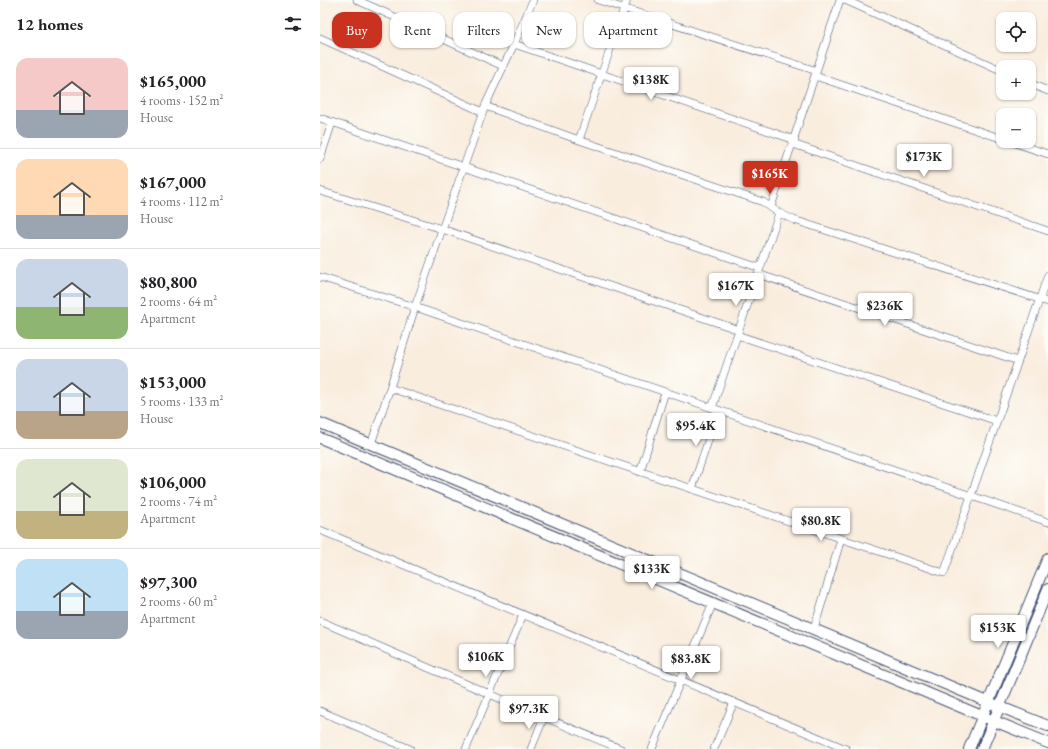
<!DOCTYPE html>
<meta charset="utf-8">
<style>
:root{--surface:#fff;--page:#f2f2f2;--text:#202124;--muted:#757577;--line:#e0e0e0;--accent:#c8321e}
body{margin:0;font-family:"EB Garamond",serif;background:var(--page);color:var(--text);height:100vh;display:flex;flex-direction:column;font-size:15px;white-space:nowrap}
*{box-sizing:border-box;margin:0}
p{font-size:13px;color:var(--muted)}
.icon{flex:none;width:22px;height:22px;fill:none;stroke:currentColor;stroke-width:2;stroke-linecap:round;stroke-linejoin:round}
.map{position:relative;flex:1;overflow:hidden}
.side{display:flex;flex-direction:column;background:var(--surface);width:320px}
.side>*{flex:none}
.banner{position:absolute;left:12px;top:12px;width:380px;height:36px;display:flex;gap:8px}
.controls{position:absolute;left:676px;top:12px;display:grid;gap:8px}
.controls a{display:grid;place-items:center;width:40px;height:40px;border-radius:8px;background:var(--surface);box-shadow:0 1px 3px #0004;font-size:20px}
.price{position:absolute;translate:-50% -34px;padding:0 9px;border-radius:4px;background:#fff;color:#222;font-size:13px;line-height:26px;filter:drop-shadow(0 1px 2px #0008)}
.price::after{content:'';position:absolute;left:50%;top:24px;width:12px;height:9px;margin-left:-6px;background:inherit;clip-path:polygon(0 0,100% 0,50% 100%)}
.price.on{background:var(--accent);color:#fff}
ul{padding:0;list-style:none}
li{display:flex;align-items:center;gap:12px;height:100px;padding:0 16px}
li+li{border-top:1px solid var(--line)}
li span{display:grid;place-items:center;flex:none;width:112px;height:80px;border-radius:12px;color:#555}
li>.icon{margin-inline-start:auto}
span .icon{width:48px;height:48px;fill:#fffc;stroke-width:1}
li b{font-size:17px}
h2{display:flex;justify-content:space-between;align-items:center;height:48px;padding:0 16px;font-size:17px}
.tag{padding:0 14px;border-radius:12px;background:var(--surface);box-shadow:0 1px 3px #0004;font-size:14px;line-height:36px}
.tag.on{background:var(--accent);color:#fff}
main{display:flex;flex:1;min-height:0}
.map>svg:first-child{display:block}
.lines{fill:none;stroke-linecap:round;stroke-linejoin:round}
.street-casing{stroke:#3c4c71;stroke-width:8}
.secondary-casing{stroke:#3c4c71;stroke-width:12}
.street{stroke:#fff;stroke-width:7}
.secondary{stroke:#fff;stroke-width:10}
</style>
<main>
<section class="side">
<h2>12 homes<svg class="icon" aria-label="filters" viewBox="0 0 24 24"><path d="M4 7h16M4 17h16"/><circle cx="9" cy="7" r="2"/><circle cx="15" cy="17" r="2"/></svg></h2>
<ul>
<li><span style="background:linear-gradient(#f6c9c9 65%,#9aa5b1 0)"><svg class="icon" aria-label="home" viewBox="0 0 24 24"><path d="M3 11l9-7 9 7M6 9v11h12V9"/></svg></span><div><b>$165,000</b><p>4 rooms · 152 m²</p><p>House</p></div></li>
<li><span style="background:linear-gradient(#ffd9b3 70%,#9aa5b1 0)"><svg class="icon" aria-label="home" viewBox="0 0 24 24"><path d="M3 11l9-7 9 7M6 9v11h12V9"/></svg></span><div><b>$167,000</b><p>4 rooms · 112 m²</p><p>House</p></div></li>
<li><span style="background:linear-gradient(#c9d6e8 60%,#8fb573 0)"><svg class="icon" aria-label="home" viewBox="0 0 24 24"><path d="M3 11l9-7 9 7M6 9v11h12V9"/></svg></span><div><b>$80,800</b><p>2 rooms · 64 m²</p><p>Apartment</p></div></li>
<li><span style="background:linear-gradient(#c9d6e8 65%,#b9a48a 0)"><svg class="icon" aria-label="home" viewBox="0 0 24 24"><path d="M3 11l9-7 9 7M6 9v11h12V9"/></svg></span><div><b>$153,000</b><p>5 rooms · 133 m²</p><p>House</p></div></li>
<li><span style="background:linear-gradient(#dfe7d0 65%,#c2b280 0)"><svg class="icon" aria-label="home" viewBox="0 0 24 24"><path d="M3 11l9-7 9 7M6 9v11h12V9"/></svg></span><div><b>$106,000</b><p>2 rooms · 74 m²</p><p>Apartment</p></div></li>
<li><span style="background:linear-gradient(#bfe0f5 65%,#9aa5b1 0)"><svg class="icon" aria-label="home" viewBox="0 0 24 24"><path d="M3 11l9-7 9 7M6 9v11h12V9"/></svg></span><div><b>$97,300</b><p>2 rooms · 60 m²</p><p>Apartment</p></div></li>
</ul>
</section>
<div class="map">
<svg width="728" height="749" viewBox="0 0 728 749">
<rect width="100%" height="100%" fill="#fdfcf7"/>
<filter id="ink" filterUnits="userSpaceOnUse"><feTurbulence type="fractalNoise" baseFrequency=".025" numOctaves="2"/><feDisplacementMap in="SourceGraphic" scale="8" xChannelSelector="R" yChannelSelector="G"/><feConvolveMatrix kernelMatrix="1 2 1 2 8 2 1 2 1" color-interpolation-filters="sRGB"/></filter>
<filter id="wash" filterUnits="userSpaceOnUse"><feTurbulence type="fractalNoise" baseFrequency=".012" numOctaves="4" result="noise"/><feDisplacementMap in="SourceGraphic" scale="16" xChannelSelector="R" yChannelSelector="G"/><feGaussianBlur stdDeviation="0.9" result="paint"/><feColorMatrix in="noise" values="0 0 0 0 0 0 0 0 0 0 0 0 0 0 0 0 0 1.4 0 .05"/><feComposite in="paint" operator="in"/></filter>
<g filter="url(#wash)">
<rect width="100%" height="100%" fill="#f9edde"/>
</g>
<g filter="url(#ink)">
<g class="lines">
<defs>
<path id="street" d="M37 0 183 66
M278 0 497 71
M525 0 683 71
M0 38 163 112
M194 44 475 140
M495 76 683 139
M709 83 728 91
M165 106 259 140 443 202 459 213 474 220 728 302
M0 118 440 268
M259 140 307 0
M689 141 728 154
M473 144 728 231
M0 159 12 123
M0 191 122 229 419 330
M451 207 520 0
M438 274 698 361
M0 277 95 307 728 522
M417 335 677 421
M70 388 624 573 728 275
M392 408 459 213
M51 444 70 388 95 307 165 106 194 44 213 0
M320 472 345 392
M372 489 398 411
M0 530 526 749
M0 621C100 664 200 708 301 749
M494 629 521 539
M0 711 90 749
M146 749 203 615
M211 749 224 717
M332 749 393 603
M394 749 414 702"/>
<path id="secondary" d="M0 423 668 702 728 726
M0 438 662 716 728 743
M649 749 728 558
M662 749 728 589"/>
</defs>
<use href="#street" class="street-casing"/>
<use href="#secondary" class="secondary-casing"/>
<use href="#street" class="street"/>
<use href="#secondary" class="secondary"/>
</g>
</g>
</svg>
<div class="controls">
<a><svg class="icon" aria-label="locate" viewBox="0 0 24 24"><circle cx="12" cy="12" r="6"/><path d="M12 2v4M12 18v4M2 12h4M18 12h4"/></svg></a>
<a>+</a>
<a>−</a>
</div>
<b class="price" style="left:331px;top:101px">$138K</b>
<b class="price" style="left:604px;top:178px">$173K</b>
<b class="price on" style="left:450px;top:195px">$165K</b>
<b class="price" style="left:416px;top:307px">$167K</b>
<b class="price" style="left:565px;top:327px">$236K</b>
<b class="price" style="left:376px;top:447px">$95.4K</b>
<b class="price" style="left:501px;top:542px">$80.8K</b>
<b class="price" style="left:332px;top:590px">$133K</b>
<b class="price" style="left:678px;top:649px">$153K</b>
<b class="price" style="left:166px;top:678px">$106K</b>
<b class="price" style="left:371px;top:680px">$83.8K</b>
<b class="price" style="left:209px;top:730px">$97.3K</b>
<div class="banner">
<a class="tag on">Buy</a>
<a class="tag">Rent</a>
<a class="tag">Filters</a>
<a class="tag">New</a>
<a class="tag">Apartment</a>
</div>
</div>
</main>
